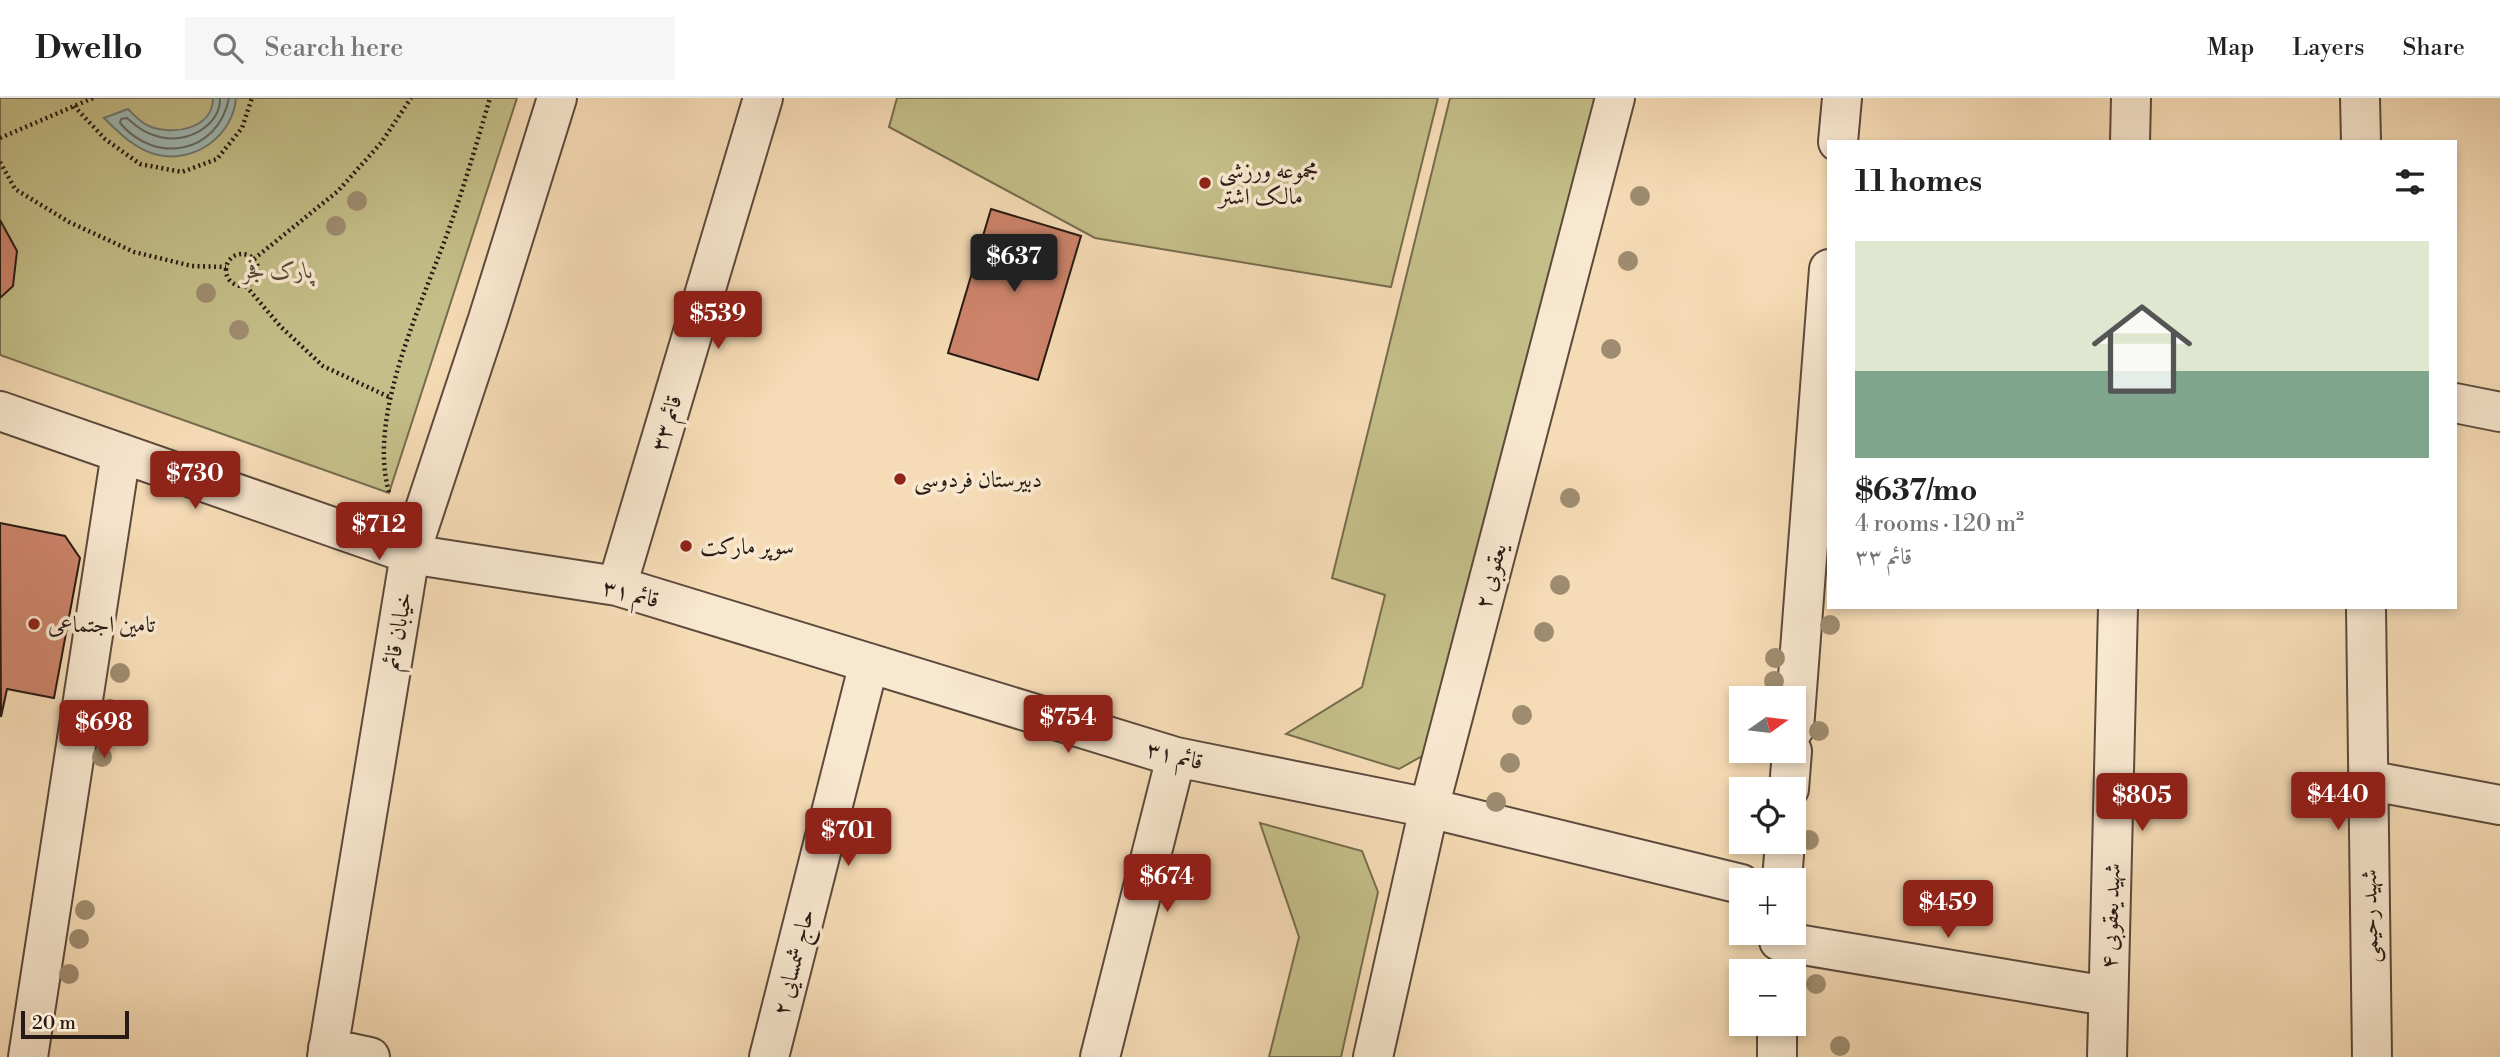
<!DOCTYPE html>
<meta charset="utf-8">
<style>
:root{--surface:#fff;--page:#f6f6f6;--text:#222;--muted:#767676;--line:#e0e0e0;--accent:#8f2418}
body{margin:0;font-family:"Libre Bodoni",Amiri,serif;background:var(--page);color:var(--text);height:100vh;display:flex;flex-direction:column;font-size:26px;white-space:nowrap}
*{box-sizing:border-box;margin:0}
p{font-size:23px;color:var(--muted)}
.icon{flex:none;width:38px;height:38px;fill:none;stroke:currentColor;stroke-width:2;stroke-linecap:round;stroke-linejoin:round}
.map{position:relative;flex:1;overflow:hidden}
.drawer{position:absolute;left:1827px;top:42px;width:630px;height:469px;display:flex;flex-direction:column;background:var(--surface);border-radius:0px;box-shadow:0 4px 10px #0003}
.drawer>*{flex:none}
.needle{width:46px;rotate:76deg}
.controls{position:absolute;left:1729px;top:588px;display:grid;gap:14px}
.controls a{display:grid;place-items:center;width:77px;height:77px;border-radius:0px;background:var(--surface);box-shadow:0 4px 10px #0003;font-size:35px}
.scale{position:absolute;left:21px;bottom:18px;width:108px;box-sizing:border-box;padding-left:7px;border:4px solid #281a14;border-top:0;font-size:19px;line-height:24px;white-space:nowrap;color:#281a14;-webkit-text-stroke:5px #f9e8d0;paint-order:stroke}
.price{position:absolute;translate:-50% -60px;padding:0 16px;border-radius:7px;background:var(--accent);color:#fff;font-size:23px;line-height:46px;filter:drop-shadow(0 2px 4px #0008)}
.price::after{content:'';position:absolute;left:50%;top:42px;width:21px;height:16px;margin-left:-10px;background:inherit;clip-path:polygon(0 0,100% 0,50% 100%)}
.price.selected{background:#222;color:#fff}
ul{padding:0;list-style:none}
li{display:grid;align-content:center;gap:14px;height:371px;padding:0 28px}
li+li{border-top:2px solid var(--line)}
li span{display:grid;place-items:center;height:217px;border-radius:0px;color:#555}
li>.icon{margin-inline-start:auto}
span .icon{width:126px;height:126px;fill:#fffc;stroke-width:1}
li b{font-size:30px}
h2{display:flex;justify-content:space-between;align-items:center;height:84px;padding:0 28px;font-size:30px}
header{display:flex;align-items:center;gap:42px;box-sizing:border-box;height:98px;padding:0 35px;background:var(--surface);border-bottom:2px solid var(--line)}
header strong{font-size:33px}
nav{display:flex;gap:38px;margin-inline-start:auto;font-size:24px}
.search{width:490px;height:63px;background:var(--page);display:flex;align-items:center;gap:18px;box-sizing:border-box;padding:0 24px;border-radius:0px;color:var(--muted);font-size:26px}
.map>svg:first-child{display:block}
.green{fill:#c4be88;stroke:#766c4e;stroke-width:2}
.water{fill:#9fbab6;stroke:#6f7a75;stroke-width:2}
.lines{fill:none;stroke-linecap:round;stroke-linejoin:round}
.shore{stroke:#646a65;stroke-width:2}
.building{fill:#cd846b;stroke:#281a14;stroke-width:2}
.minor-casing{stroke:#5c4a3c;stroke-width:42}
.path{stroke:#281a14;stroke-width:4.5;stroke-dasharray:2 3.5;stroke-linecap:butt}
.minor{stroke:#f9e8d0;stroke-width:38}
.tree{fill:#9f8c70}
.poi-dot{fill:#8f2418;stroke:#f9e8d0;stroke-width:2.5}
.labels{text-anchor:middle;stroke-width:7;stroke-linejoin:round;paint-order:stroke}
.poi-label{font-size:23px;fill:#281a14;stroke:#f9e8d0;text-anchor:start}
.park-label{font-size:23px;font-style:italic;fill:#574b37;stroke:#f9e8d0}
.street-label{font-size:23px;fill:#281a14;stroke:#f9e8d0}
</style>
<header>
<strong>Dwello</strong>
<div class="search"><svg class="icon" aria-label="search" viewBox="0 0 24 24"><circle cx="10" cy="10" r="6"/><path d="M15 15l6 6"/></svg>Search here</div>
<nav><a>Map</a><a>Layers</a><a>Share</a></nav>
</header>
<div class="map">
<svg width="2500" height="959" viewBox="0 0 2500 959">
<rect width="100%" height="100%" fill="#f6dcb6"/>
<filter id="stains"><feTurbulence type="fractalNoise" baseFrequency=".00286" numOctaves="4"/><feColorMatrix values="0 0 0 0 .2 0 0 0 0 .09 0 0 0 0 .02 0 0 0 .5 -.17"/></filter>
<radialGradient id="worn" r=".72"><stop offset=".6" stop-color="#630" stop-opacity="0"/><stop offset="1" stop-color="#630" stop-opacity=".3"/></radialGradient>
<path class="green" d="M0 0H517L389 395 0 257Z
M897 0H1438L1391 189 1095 140 889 29Z
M1450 0H1597L1431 653 1399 671 1286 636 1362 589 1385 497 1332 480Z
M1260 725 1362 753 1378 794 1341 959H1269L1299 839Z"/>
<path class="water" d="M213 0H236C233 38 195 65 158 57 136 52 119 35 104 20L128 11C134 17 141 25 149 28 173 38 213 31 213 0Z"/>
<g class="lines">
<path class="shore" d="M220 0C221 28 186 46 160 39 146 36 137 29 127 20L121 21 120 25C155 67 218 56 229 0"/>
</g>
<path class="building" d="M991 111 1081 138 1038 282 948 255Z
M0 122 17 153 13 188 0 200Z
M0 425 65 438 80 460 54 600 7 591 1 619Z"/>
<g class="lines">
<defs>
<path id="minor" d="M2360 0 2361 44
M1838 44 1842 0
M2130 44 2131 0
M2455 305 2500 314
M0 313 410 456 617 488 1176 659 1429 710 1741 786
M617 488 763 0
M2366 509 2372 959
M1794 631 1829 171
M2367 682 2500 707
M1789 691 1792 653
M1782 782 1785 744
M1779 843 2107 898
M328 950 370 959
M28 959 121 355
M327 959 410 456 488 221 557 0
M769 959 869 565
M1100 959 1176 659
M1373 959 1429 710 1615 0
M1777 959V926
M2107 959 2118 509"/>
</defs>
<use href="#minor" class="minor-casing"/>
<path class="path" d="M74 8 105 41 140 66 182 74 217 61 242 30 252 0
M0 40 93 0
M0 64 15 91 69 124 134 154 192 168 226 169
M226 172a16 16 0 1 1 32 0a16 16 0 1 1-32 0Z
M254 161 338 93 381 45 411 0
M246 188 281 229 323 268 389 299
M389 394C366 314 426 199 452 122 466 82 478 41 490 0"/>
<use href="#minor" class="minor"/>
</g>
<g class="tree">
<circle cx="1640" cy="98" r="10"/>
<circle cx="357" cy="103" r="10"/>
<circle cx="336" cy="128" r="10"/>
<circle cx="1628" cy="163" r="10"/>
<circle cx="206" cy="195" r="10"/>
<circle cx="239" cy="232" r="10"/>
<circle cx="1611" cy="251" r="10"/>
<circle cx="1570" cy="400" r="10"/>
<circle cx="1560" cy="487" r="10"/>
<circle cx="1830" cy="527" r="10"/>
<circle cx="1544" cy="534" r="10"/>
<circle cx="1775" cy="560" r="10"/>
<circle cx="120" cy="575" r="10"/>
<circle cx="1774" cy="583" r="10"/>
<circle cx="110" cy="611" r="10"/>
<circle cx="1522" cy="617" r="10"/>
<circle cx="1819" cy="633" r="10"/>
<circle cx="102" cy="659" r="10"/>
<circle cx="1510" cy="665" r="10"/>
<circle cx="1496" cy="704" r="10"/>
<circle cx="1809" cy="742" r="10"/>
<circle cx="85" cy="812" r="10"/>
<circle cx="79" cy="841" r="10"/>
<circle cx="69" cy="876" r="10"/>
<circle cx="1816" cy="886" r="10"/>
<circle cx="1840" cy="948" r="10"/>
</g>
<g class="poi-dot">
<circle cx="1205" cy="85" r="7"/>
<circle cx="900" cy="381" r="7"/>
<circle cx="686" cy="448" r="7"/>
<circle cx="34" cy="526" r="7"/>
</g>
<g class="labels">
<g class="poi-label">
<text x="1219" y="80">مجموعه ورزشی<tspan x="1219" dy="26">مالک اشتر</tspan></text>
<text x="914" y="389">دبیرستان فردوسی</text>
<text x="700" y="456">سوپر مارکت</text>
<text x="48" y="534">تامین اجتماعی</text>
</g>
<g class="park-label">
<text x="278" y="180">پارک فجر</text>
</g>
<g class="street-label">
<text transform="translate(666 325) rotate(-73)" y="8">قائم ۳۳</text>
<text transform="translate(1490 478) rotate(-75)" y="8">یعقوبی ۲</text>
<text transform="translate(631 495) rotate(14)" y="8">قائم ۳۱</text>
<text transform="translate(397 533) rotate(-80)" y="8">خیابان قائم</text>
<text transform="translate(1175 657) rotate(14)" y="8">قائم ۳۱</text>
<text transform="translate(2110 818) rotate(-88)" y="8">شهید یعقوبی ۴</text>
<text transform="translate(2369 818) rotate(-91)" y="8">شهید رحیمی</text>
<text transform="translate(793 864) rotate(-76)" y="8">حاج شمسایی ۲</text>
</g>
</g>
<rect width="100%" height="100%" filter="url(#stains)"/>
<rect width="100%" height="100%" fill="url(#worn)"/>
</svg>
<div class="controls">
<a><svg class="needle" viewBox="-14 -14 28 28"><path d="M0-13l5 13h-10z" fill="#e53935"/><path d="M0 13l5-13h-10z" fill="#767676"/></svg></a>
<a><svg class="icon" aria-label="locate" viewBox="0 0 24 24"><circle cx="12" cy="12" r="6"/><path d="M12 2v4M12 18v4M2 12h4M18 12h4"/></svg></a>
<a>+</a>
<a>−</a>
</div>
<div class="scale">20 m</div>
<b class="price selected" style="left:1014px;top:196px">$637</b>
<b class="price" style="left:718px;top:253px">$539</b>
<b class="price" style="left:195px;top:413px">$730</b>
<b class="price" style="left:379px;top:464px">$712</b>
<b class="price" style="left:1068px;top:657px">$754</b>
<b class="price" style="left:104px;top:662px">$698</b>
<b class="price" style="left:2338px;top:734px">$440</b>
<b class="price" style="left:2142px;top:735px">$805</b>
<b class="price" style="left:848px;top:770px">$701</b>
<b class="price" style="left:1167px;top:816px">$674</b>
<b class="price" style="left:1948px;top:842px">$459</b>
<section class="drawer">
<h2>11 homes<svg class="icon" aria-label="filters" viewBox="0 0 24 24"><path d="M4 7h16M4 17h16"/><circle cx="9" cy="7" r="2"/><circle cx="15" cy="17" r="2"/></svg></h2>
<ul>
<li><span style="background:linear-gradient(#dfe7d0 60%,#7fa58c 0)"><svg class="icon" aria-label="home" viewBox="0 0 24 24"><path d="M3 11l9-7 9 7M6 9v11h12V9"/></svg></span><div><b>$637/mo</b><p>4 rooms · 120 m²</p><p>قائم ۳۳</p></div></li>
</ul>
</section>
</div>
